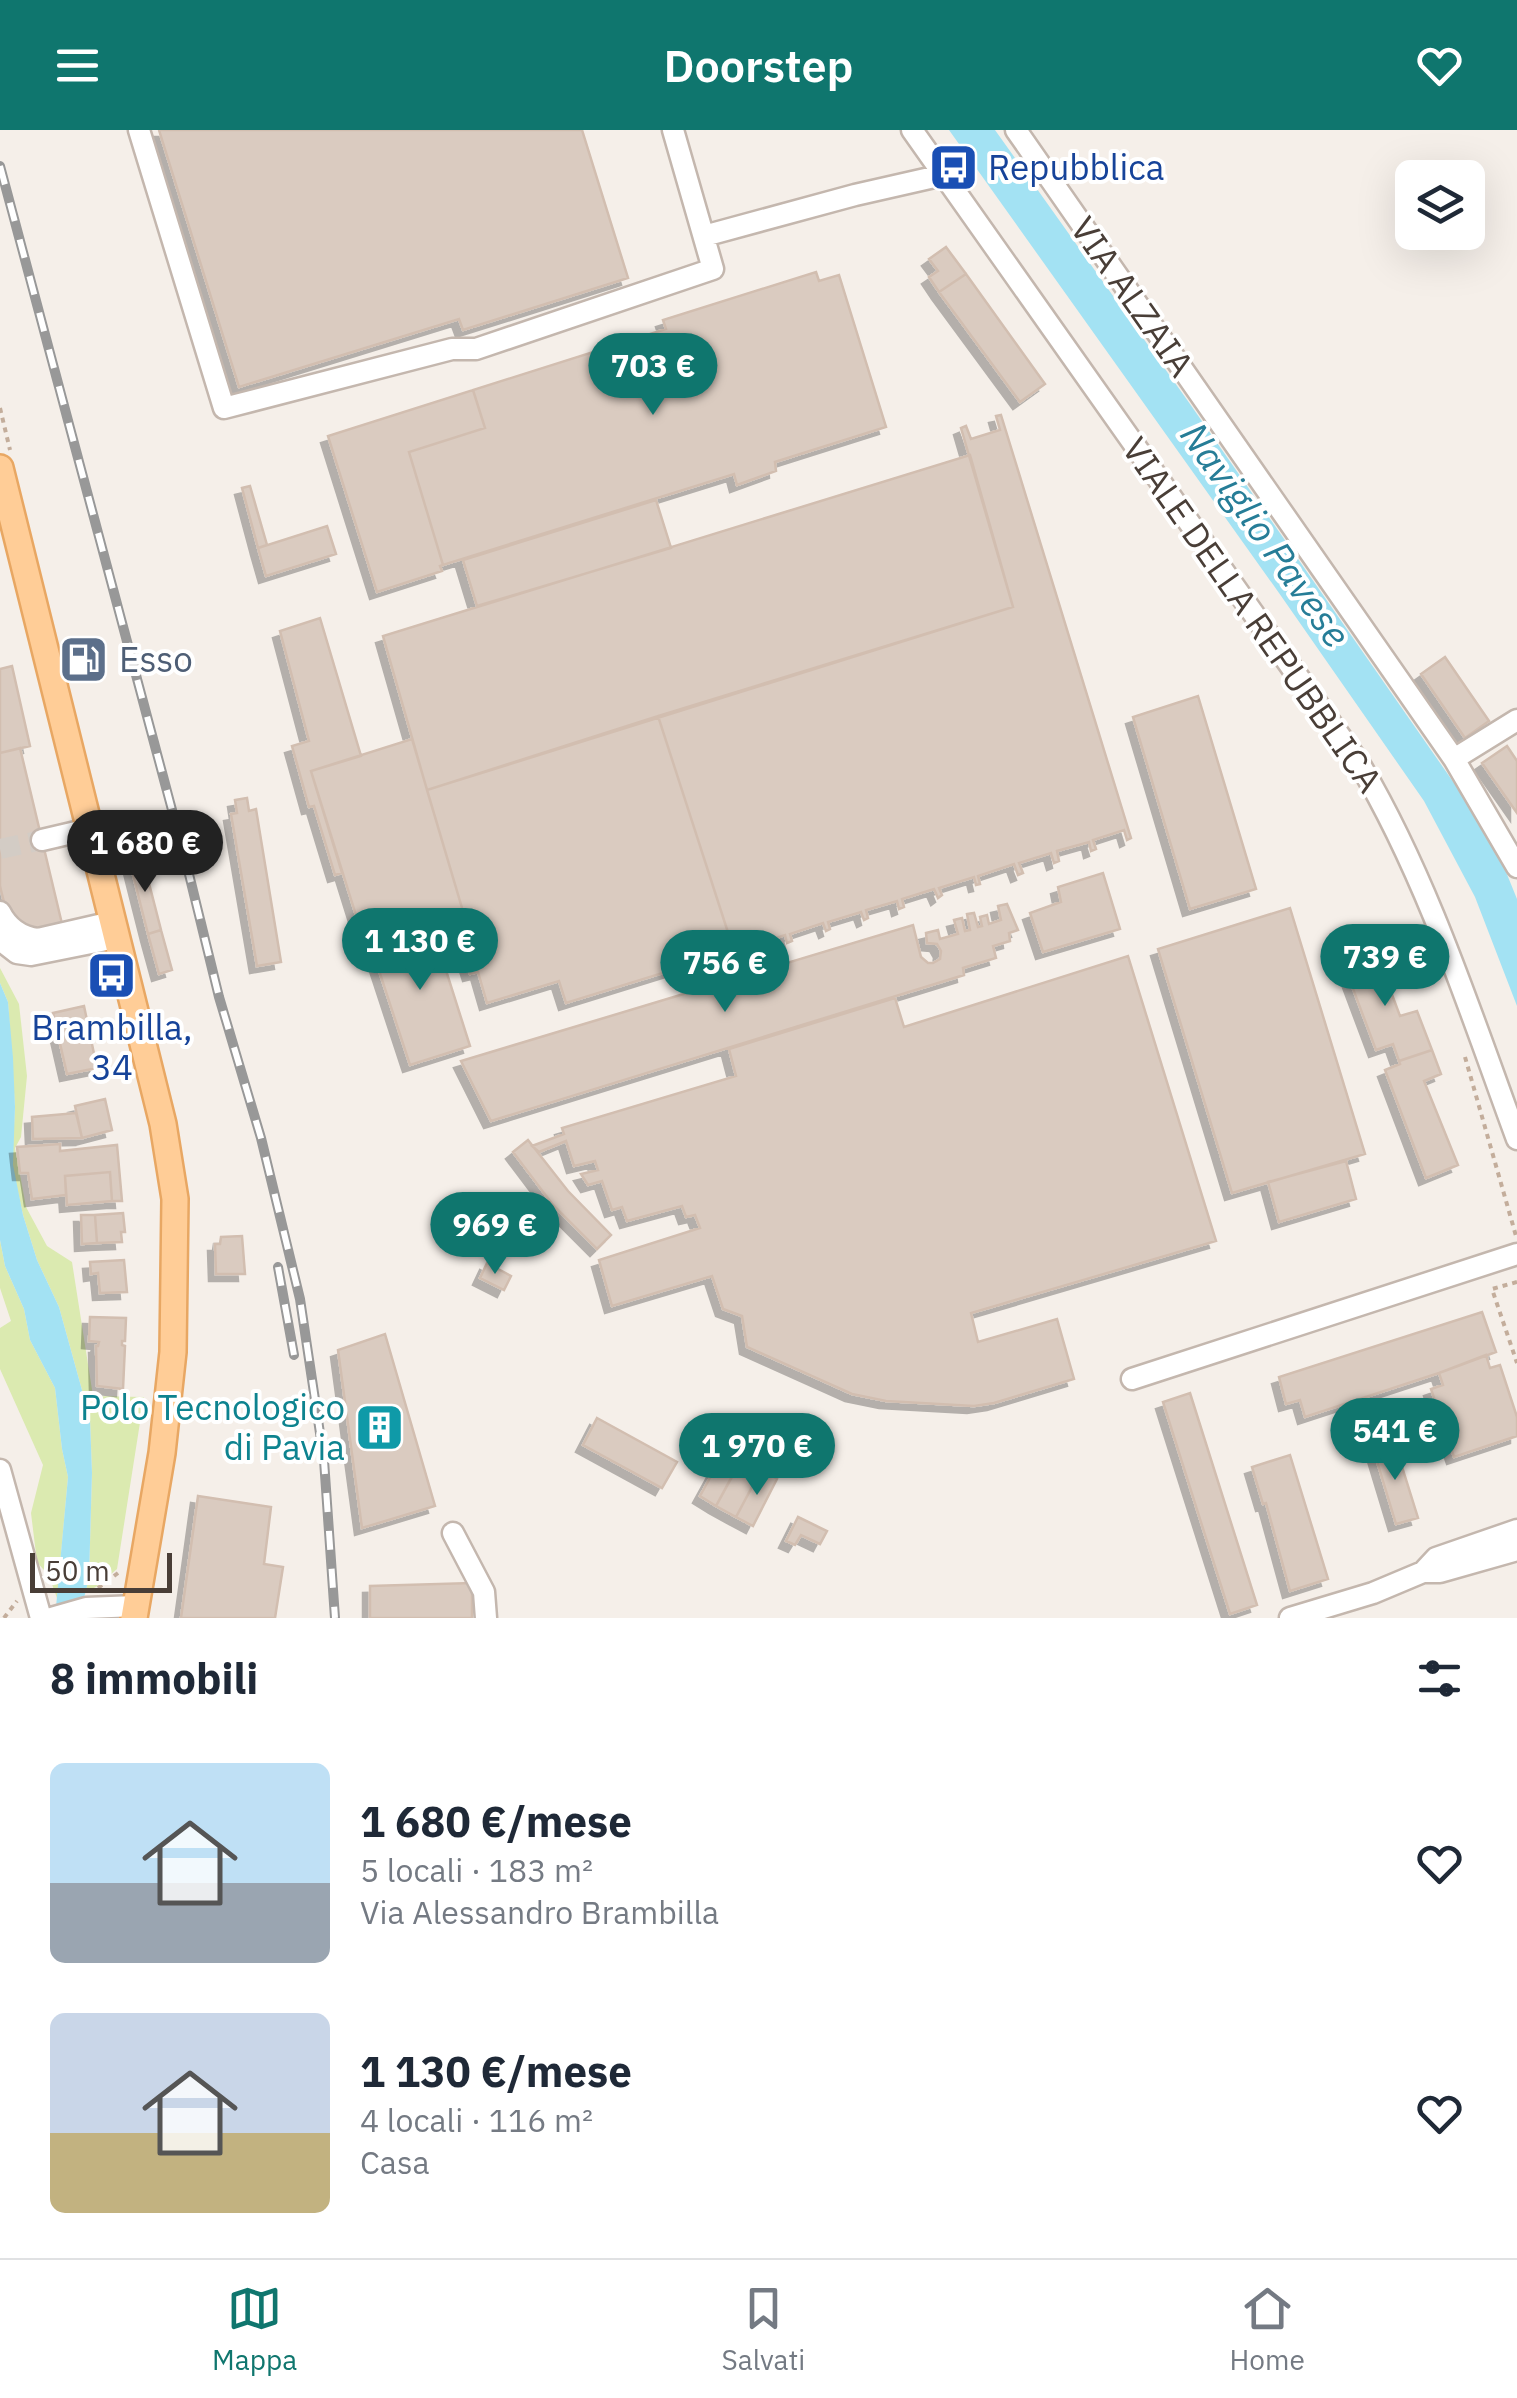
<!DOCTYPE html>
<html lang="it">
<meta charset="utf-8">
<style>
:root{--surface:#fff;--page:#f6f6f7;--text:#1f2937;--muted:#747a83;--line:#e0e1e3;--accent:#0f766e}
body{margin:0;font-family:"IBM Plex Sans",sans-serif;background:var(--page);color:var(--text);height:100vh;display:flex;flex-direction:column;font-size:38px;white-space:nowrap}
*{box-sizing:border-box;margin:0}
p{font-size:32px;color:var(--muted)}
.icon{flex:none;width:55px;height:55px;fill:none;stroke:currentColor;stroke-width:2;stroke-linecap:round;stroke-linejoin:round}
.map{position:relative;height:1488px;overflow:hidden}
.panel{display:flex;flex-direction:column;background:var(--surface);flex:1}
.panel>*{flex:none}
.tools{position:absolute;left:1395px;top:30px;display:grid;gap:20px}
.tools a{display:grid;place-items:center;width:90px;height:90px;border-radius:15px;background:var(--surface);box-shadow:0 10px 40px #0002;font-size:50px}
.scale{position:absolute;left:30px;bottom:25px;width:142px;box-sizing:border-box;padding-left:10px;border:5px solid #493e37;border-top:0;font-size:28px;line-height:35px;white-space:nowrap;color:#493e37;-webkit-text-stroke:8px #fff;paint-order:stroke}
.price{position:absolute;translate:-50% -85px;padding:0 22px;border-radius:35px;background:var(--accent);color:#fff;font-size:32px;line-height:65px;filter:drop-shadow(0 2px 5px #0008)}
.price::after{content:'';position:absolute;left:50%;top:60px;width:30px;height:22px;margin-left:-15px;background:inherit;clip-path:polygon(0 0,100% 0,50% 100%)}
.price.selected{background:#222;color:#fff}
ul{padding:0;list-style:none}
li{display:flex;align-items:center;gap:30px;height:250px;padding:0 50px}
li span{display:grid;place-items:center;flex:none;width:280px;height:200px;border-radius:15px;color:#555}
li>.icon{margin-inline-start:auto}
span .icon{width:120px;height:120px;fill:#fffc;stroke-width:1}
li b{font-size:42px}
h2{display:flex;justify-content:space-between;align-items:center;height:120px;padding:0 50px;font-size:42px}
header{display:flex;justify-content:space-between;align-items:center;height:130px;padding:0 50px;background:var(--accent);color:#fff;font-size:45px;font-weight:600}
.dock{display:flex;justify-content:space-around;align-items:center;height:140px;border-top:2px solid var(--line);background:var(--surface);font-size:28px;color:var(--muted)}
.dock a{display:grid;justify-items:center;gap:5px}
.dock .selected{color:var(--accent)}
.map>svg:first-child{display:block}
.green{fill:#dbeab0}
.water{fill:#a3e2f3}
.building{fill:#dacbc0;stroke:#d2beb0;stroke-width:2.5;filter:url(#shadow)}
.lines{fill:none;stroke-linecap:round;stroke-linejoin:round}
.minor-tunnel{stroke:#d3ccc5;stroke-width:20;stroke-dasharray:20 10;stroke-linecap:butt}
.minor-casing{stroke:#c4b7ae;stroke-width:25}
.major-casing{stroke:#e8a763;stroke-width:30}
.path{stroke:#c3ad9b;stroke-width:4;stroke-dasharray:5 5;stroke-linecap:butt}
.minor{stroke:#fff;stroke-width:20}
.major{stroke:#ffcd97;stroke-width:25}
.rail-casing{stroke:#989898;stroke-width:10}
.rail{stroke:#fff;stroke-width:6;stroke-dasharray:19;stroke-linecap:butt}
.labels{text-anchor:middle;stroke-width:8;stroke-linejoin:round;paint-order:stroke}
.transit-label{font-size:35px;fill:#164399;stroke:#fff;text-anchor:start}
.street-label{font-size:35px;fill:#493e37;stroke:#fff}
.service-label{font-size:35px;fill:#4e5e75;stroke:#fff;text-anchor:start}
.culture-label{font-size:35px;fill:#0d838f;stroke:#fff;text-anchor:end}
.water-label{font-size:38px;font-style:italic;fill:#267d97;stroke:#fff}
</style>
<header><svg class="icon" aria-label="menu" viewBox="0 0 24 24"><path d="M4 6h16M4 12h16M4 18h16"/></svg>Doorstep<svg class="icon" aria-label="heart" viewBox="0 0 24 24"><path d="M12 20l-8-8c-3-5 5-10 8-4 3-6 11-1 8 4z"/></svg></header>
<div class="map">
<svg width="1517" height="1488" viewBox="0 0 1517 1488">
<defs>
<filter id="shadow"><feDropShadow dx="-7" dy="7" stdDeviation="0" flood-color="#0004"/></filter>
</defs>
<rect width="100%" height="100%" fill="#f5efe9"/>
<path class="green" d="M0 838 19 874 27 946 21 1007 15 1018 26 1077 47 1116 72 1132 93 1266 144 1267 117 1439 96 1457 85 1462 89 1448 92 1343 90 1289 59 1177 37 1130 23 1085 12 1035 15 977 8 872 0 853Z
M0 1110 5 1136 24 1179 30 1210 55 1258 62 1319 68 1347 57 1468 49 1446 37 1432 31 1383 43 1335 0 1239V1198L11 1191 0 1158Z"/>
<path class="water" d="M949 0H995L1190 274 1470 676 1502 732 1517 769V876L1475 767 1424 671 1279 463Z
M0 853 8 872 13 928 15 977 13 1035 23 1085 37 1130 59 1177 90 1289 92 1343 89 1448 79 1488H55L68 1347 62 1319 55 1258 30 1210 24 1179 5 1136 0 1110Z"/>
<path class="building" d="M159 0H582L628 148 463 200 459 189 239 257Z
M946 117 966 144 939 162 929 147 938 141 929 129Z
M816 142 819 151 839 145 886 297 775 332 776 341 737 355 734 344 443 435 409 322 485 298 473 260 666 199 663 190Z
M966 144 1045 254 1020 272 939 162Z
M473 260 485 298 409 322 443 435 440 436 442 441 377 462 328 306Z
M1001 285 1131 708 1127 710 1124 700 1093 710 1096 719 1091 721 1089 712 1057 721 1059 731 1054 733 1051 723 1019 733 1023 743 1018 745 1014 734 978 746 980 754 976 755 974 747 939 758 942 765 938 768 934 759 902 769 904 777 899 779 897 771 866 780 868 788 864 790 861 782 828 792 830 799 826 801 823 793 790 804 792 811 787 813 785 805 750 816 752 824 749 825 745 818 734 821 658 586 1013 477 961 298 966 296 971 309 1000 300 996 286Z
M970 325 1013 477 427 660 383 506Z
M250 356 267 415 258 418 242 358Z
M656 370 671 418 477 476 463 430Z
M327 396 336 424 266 446 258 418Z
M320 488 361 626 311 641 342 743 335 745 314 676 309 677 292 616 309 611 280 501Z
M1445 527 1489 591 1465 608 1421 544Z
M12 536 30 616 0 623V539Z
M1198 566 1256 759 1190 779 1133 587Z
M658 586 734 821 566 873 559 851 487 873 478 842 470 844 451 783 462 778 427 660Z
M412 609 462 778 364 811 311 641Z
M1507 616 1517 631V683L1482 633Z
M20 618 63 798 36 805 8 789 0 756V623Z
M247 668 249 681 256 679 281 832 257 836 231 684 237 683 235 670Z
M142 726 161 800 148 804 129 729Z
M1103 743 1120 799 1043 822 1030 783 1061 772 1058 757Z
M1007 774 1018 800 1009 803 1010 811 993 816 996 828 963 838 964 845 491 991 461 931 913 795 921 827 928 833H933L940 829 941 821 937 814 927 813 926 803 938 800 940 809 958 804 954 790 962 788 965 801 970 800 967 784 974 783 978 797 982 796 980 787 987 785 989 794 1001 790 998 776Z
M1290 778 1365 1024 1232 1063 1158 819Z
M430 790 470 916 410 935 369 810Z
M161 800 172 840 159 844 148 804Z
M1375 819 1400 886 1417 881 1432 920 1399 931 1393 914 1376 920 1343 832Z
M1128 826 1216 1111 971 1183 978 1212 1057 1189 1074 1249 994 1273 974 1276 886 1271 852 1264 747 1217 742 1186 723 1179 712 1146 612 1176 599 1130 700 1098 695 1085 686 1087 682 1076 627 1091 622 1077 612 1080 602 1051 588 1055 581 1044 598 1040 595 1031 574 1036 566 1011 539 1022 532 1016 564 1004 562 998 736 946 729 919 895 868 904 897Z
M84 876 97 938 67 944 53 883Z
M1432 920 1441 944 1424 951 1458 1035 1426 1048 1385 940 1400 934 1399 931Z
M105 969 112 1000 82 1008 75 976Z
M76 983 82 1008 33 1009 32 987Z
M528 1010 568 1061 611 1105 597 1119 553 1075 513 1022Z
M60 1014V1021L117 1015 122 1071H112L110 1042 65 1046 66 1065 32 1069 28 1043H20L17 1017Z
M1346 1031 1356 1069 1279 1092 1268 1052Z
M110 1042 112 1071 67 1075 65 1046Z
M123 1083 125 1102H121L122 1112 97 1113 95 1085Z
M81 1085H95L97 1113 82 1114Z
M242 1106 245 1144H216L215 1114H220L221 1107Z
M124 1130 127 1162 100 1163 98 1143 91 1144 90 1132Z
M487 1133 511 1146 504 1160 480 1148Z
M1482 1182 1496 1222 1439 1243 1305 1287 1300 1270 1286 1274 1279 1247Z
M90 1187 126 1188 125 1211H122V1215L125 1216 123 1259 97 1256 96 1216H98L99 1212 89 1211Z
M385 1204 435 1376 362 1398 338 1220Z
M1486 1225 1490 1238 1500 1235 1517 1287V1306L1454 1327 1431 1259 1443 1255 1439 1243Z
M1190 1263 1257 1475 1230 1484 1163 1272Z
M597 1288 677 1332 662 1358 583 1315Z
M717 1291 749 1316 744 1324 709 1302Z
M1394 1311 1418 1388 1396 1394 1373 1318Z
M744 1324 762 1338 736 1387 716 1376Z
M1290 1325 1328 1449 1290 1461 1266 1373 1263 1374 1252 1337Z
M716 1337 733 1345 716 1376 700 1366Z
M762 1338 777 1349 753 1396 736 1387Z
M198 1366 271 1377 264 1434 283 1437 275 1488H181Z
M798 1387 827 1401 820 1414 801 1405 795 1415 786 1411Z
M472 1453V1488H370V1456Z"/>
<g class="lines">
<path class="minor-tunnel" d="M0 719 42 710"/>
<defs>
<path id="minor" d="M139 0 224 278 452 219H476L713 139 673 0
M912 0 1359 633C1427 747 1471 884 1517 1009
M1016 0 1454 629 1517 737
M704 106 855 65 943 45
M1454 629 1517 590
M42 710 89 699
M0 782C8 798 21 807 38 809L112 792
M0 810 17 823 31 825 116 808
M1132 1249 1517 1124
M0 1340 41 1488
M453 1403 484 1462 486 1488
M1423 1442 1436 1428 1517 1400
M51 1488 86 1478 136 1476
M1290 1488 1373 1463 1423 1442H1440L1517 1420"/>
<path id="major" d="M0 338 163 994 175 1069 173 1222 162 1323 134 1488"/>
</defs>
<use href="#minor" class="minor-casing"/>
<use href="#major" class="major-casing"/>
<path class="path" d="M0 278 10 320
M1465 927 1516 1106
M1517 1152 1492 1159 1517 1233
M98 1458 118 1443
M4 1488 17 1471"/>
<use href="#minor" class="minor"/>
<use href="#major" class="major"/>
<defs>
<path id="rail" d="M0 36 187 736 219 867 261 1008 300 1169 324 1330 335 1488
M278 1137 294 1225"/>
</defs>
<use href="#rail" class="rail-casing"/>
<use href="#rail" class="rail"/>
</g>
<defs>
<symbol id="bus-square" viewBox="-11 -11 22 22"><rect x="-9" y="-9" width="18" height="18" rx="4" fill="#1a4fb4" stroke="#fff"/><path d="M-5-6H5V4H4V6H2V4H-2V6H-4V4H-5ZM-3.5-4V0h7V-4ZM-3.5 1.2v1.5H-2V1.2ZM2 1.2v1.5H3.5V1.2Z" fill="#fff"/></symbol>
<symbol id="fuel-square" viewBox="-11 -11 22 22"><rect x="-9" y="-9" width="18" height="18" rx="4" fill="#5c6f8a" stroke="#fff"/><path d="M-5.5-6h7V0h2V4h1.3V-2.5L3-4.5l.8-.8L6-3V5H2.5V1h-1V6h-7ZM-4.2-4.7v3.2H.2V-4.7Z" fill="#fff"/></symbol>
<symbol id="building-square" viewBox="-11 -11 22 22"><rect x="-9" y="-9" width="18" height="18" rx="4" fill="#0f9aa8" stroke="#fff"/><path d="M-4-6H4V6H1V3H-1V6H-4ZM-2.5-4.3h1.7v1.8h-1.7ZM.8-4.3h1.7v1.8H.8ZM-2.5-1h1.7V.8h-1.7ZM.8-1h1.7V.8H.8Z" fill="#fff"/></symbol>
</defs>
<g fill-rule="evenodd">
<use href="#bus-square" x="926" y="10" width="55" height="55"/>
<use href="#fuel-square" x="56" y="502" width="55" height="55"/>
<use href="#bus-square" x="84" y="818" width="55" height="55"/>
<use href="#building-square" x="352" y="1270" width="55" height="55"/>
</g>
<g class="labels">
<g class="transit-label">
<text x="988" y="50">Repubblica</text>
<text x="112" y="910" text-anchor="middle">Brambilla,<tspan x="112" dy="40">34</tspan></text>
</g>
<g class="street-label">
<text transform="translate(1132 167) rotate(55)" y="12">VIA ALZAIA</text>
<text transform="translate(1252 485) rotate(55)" y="12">VIALE DELLA REPUBBLICA</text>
</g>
<g class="service-label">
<text x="119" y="542">Esso</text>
</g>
<g class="culture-label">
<text x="345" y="1290">Polo Tecnologico<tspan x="345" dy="40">di Pavia</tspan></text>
</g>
<g class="water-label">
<text transform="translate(1265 405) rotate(55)" y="13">Naviglio Pavese</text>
</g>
</g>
</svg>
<div class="tools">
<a><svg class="icon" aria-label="layers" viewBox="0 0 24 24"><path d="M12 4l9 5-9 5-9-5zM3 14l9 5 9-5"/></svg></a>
</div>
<div class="scale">50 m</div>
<b class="price" style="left:653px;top:288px">703 €</b>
<b class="price selected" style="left:145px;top:765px">1 680 €</b>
<b class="price" style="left:420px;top:863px">1 130 €</b>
<b class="price" style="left:1385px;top:879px">739 €</b>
<b class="price" style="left:725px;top:885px">756 €</b>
<b class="price" style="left:495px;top:1147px">969 €</b>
<b class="price" style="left:1395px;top:1353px">541 €</b>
<b class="price" style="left:757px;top:1368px">1 970 €</b>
</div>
<section class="panel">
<h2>8 immobili<svg class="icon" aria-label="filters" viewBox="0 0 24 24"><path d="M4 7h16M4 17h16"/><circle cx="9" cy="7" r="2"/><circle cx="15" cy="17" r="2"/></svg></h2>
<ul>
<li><span style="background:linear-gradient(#bfe0f5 60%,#9aa5b1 0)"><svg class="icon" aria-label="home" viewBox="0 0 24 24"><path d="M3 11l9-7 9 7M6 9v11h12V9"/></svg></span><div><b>1 680 €/mese</b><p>5 locali · 183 m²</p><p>Via Alessandro Brambilla</p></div><svg class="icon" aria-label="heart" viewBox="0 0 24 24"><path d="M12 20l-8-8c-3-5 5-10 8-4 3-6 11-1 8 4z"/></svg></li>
<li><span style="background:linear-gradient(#c9d6e8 60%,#c2b280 0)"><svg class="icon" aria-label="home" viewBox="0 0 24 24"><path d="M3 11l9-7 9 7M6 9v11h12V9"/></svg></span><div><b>1 130 €/mese</b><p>4 locali · 116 m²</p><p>Casa</p></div><svg class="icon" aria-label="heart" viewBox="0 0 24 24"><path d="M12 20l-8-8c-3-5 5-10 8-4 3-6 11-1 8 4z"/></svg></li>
</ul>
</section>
<nav class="dock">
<a class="selected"><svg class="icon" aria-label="map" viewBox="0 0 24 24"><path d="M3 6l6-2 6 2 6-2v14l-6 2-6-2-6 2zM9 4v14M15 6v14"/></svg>Mappa</a>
<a><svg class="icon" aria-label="saved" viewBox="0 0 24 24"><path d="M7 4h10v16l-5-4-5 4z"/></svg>Salvati</a>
<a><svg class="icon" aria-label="home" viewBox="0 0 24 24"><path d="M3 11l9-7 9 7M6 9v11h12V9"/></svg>Home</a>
</nav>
